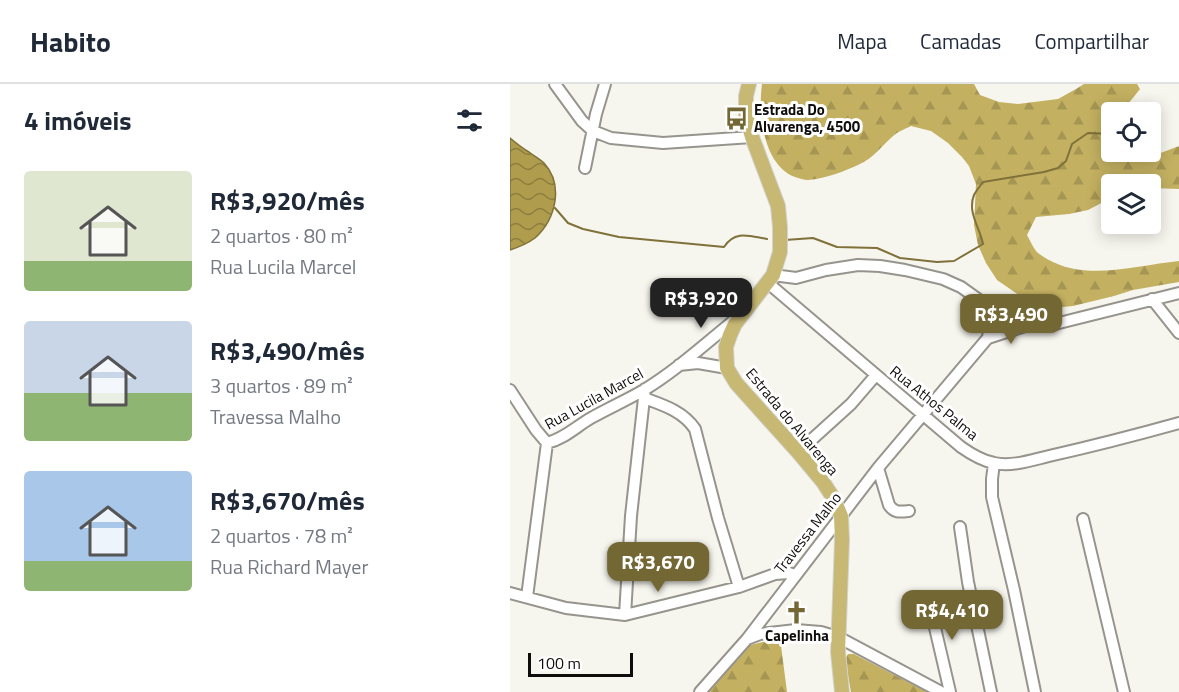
<!DOCTYPE html>
<html lang="pt">
<meta charset="utf-8">
<style>
:root{--surface:#fff;--page:#f6f6f7;--text:#1f2937;--muted:#747a83;--line:#e0e1e3;--accent:#736734}
body{margin:0;font-family:"Titillium Web",sans-serif;background:var(--page);color:var(--text);height:100vh;display:flex;flex-direction:column;font-size:22px;white-space:nowrap}
*{box-sizing:border-box;margin:0}
p{font-size:20px;color:var(--muted)}
.icon{flex:none;width:33px;height:33px;fill:none;stroke:currentColor;stroke-width:2;stroke-linecap:round;stroke-linejoin:round}
.map{position:relative;flex:1;overflow:hidden}
.sheet{display:flex;flex-direction:column;background:var(--surface);width:510px}
.sheet>*{flex:none}
.tools{position:absolute;left:591px;top:18px;display:grid;gap:12px}
.tools a{display:grid;place-items:center;width:60px;height:60px;border-radius:6px;background:var(--surface);box-shadow:0 3px 15px #0003;font-size:30px}
.scale{position:absolute;left:18px;bottom:15px;width:105px;box-sizing:border-box;padding-left:6px;border:3px solid #0e0d0b;border-top:0;font-size:16px;line-height:21px;white-space:nowrap;color:#0e0d0b;-webkit-text-stroke:4px #fff;paint-order:stroke}
.price{position:absolute;translate:-50% -51px;padding:0 14px;border-radius:12px;background:var(--accent);color:#fff;font-size:20px;line-height:39px;filter:drop-shadow(0 2px 3px #0008)}
.price::after{content:'';position:absolute;left:50%;top:36px;width:18px;height:14px;margin-left:-9px;background:inherit;clip-path:polygon(0 0,100% 0,50% 100%)}
.price.active{background:#222;color:#fff}
ul{padding:0;list-style:none}
li{display:flex;align-items:center;gap:18px;height:150px;padding:0 24px}
li span{display:grid;place-items:center;flex:none;width:168px;height:120px;border-radius:6px;color:#555}
li>.icon{margin-inline-start:auto}
span .icon{width:72px;height:72px;fill:#fffc;stroke-width:1}
li b{font-size:26px}
h2{display:flex;justify-content:space-between;align-items:center;height:72px;padding:0 24px;font-size:26px}
header{display:flex;align-items:center;gap:36px;box-sizing:border-box;height:84px;padding:0 30px;background:var(--surface);border-bottom:2px solid var(--line)}
header strong{font-size:28px}
nav{display:flex;gap:33px;margin-inline-start:auto;font-size:21px}
main{display:flex;flex:1;min-height:0}
.map>svg:first-child{display:block}
.forest{fill:url(#forest-firs)}
.water{fill:url(#water-waves);stroke:#7f7139;stroke-width:1.5}
.lines{fill:none;stroke-linecap:round;stroke-linejoin:round}
.stream{stroke:#7f7139;stroke-width:2}
.minor-casing{stroke:#96948d;stroke-width:14}
.major-casing{stroke:#d4d3d3;stroke-width:16}
.minor{stroke:#fff;stroke-width:10}
.major{stroke:#c7b873;stroke-width:14}
.labels{text-anchor:middle;stroke-width:6;stroke-linejoin:round;paint-order:stroke}
.poi-label{font-size:15px;font-weight:bold;fill:#0e0d0b;stroke:#fff;text-anchor:start}
.street-label{font-size:15px;fill:#0e0d0b;stroke:#fff}
</style>
<header>
<strong>Habito</strong>
<nav><a>Mapa</a><a>Camadas</a><a>Compartilhar</a></nav>
</header>
<main>
<section class="sheet">
<h2>4 imóveis<svg class="icon" aria-label="filters" viewBox="0 0 24 24"><path d="M4 7h16M4 17h16"/><circle cx="9" cy="7" r="2"/><circle cx="15" cy="17" r="2"/></svg></h2>
<ul>
<li><span style="background:linear-gradient(#dfe7d0 75%,#8fb573 0)"><svg class="icon" aria-label="home" viewBox="0 0 24 24"><path d="M3 11l9-7 9 7M6 9v11h12V9"/></svg></span><div><b>R$3,920/mês</b><p>2 quartos · 80 m²</p><p>Rua Lucila Marcel</p></div></li>
<li><span style="background:linear-gradient(#c9d6e8 60%,#8fb573 0)"><svg class="icon" aria-label="home" viewBox="0 0 24 24"><path d="M3 11l9-7 9 7M6 9v11h12V9"/></svg></span><div><b>R$3,490/mês</b><p>3 quartos · 89 m²</p><p>Travessa Malho</p></div></li>
<li><span style="background:linear-gradient(#a9c7e8 75%,#8fb573 0)"><svg class="icon" aria-label="home" viewBox="0 0 24 24"><path d="M3 11l9-7 9 7M6 9v11h12V9"/></svg></span><div><b>R$3,670/mês</b><p>2 quartos · 78 m²</p><p>Rua Richard Mayer</p></div></li>
</ul>
</section>
<div class="map">
<svg width="669" height="608" viewBox="0 0 669 608">
<defs>
<pattern id="forest-firs" width="22" height="20" patternUnits="userSpaceOnUse" patternTransform="scale(1.5)"><rect width="22" height="20" fill="#c3b061"/><path d="M5 1l3.5 6h-7zM16 11l3.5 6h-7z" fill="#a69653"/></pattern>
<pattern id="water-waves" width="16" height="10" patternUnits="userSpaceOnUse" patternTransform="scale(1.5)"><rect width="16" height="10" fill="#af9c4d"/><path d="M0 5q4-4 8 0t8 0" fill="none" stroke="#8d7e3e"/></pattern>
</defs>
<rect width="100%" height="100%" fill="#f7f6ee"/>
<path class="forest" d="M252 0H464L470 11 489 18 508 20 548 15 566 5 574 0H627L630 5C622 15 615 26 602 28L595 50 601 57 602 68H615L628 72 648 70 669 62V105L641 104 640 100H602L601 114 578 126 559 130 526 133 517 151C520 156 522 162 526 167 528 170 533 172 537 175 577 198 627 181 669 177V198L623 206 604 212 563 222 543 224 522 220 487 196 476 179 468 161 464 141 466 100 459 82 452 73 438 59 421 47 401 42C395 45 387 48 382 53 371 63 363 74 350 80 335 87 315 95 298 96 294 96 289 94 285 93 253 81 248 29 252 0Z
M270 554 277 608H194L236 562Z
M338 570H344L417 608H341L335 575Z"/>
<path class="water" d="M0 54C6 59 12 64 19 68 24 72 30 75 34 79 54 101 46 135 25 154 17 160 9 163 0 166Z"/>
<g class="lines">
<path class="stream" d="M640 46H643
M45 124 58 139 73 145 109 153 214 163C225 146 239 152 257 155
M275 156 303 154 327 163 367 164 390 174 427 178 444 177 473 160C470 144 457 128 464 111 466 107 470 102 473 98L534 88 548 84 556 77 562 60 578 49 602 50"/>
<defs>
<path id="minor" d="M45 0 72 37 83 47 101 54 153 59 242 53
M75 84 86 30 95 0
M263 191 286 194 316 186 348 181 370 182 395 186 433 195 451 203 483 226 500 236 515 242H537L669 209
M258 199 451 363C461 370 473 377 484 379 502 383 522 376 539 372 583 362 626 351 669 339
M642 215 669 249
M478 254 481 225
M169 281 188 279 217 284
M0 306 26 346 37 359C54 355 67 342 81 334 99 324 117 316 134 306 167 286 196 259 226 235
M134 314C153 321 173 327 185 345L208 434 229 503
M288 368 341 320 366 291
M484 379 482 395V413L504 506 525 608
M368 384 379 421C384 429 390 428 399 427
M573 435 614 608
M450 443 458 498 481 608
M0 509 56 524 115 531 229 503 265 490 279 489 285 491
M17 513 37 359
M419 518 440 608
M115 531 121 432 135 305
M237 555 368 384 476 256 478 254 515 242
M190 608 237 555 250 550 286 546 311 548 328 553 431 608"/>
<path id="major" d="M239 0 236 12V32L242 53 268 122 270 143V168L263 191 225 240 220 251 216 263 217 284 226 299 288 368 313 398 322 412 328 425 331 432 332 456 328 568 332 608"/>
</defs>
<use href="#minor" class="minor-casing"/>
<use href="#major" class="major-casing"/>
<use href="#minor" class="minor"/>
<use href="#major" class="major"/>
</g>
<defs>
<symbol id="bus-bare" viewBox="-9 -9 18 18"><path d="M-5-6H5V4H4V6H2V4H-2V6H-4V4H-5ZM-3.5-4V0h7V-4ZM-3.5 1.2v1.5H-2V1.2ZM2 1.2v1.5H3.5V1.2Z" fill="#736734" stroke="#fff" stroke-width="2.5" paint-order="stroke"/></symbol>
<symbol id="church-bare" viewBox="-9 -9 18 18"><path d="M-1.2-6h2.4v3.5h3.3v2.4h-3.3V6h-2.4V-.1h-3.3v-2.4h3.3Z" fill="#736734" stroke="#fff" stroke-width="2.5" paint-order="stroke"/></symbol>
</defs>
<g fill-rule="evenodd">
<use href="#bus-bare" x="210" y="18" width="33" height="33"/>
<use href="#church-bare" x="270" y="512" width="33" height="33"/>
</g>
<g class="labels">
<g class="poi-label">
<text x="244" y="31">Estrada Do<tspan x="244" dy="17">Alvarenga, 4500</tspan></text>
<text x="287" y="557" text-anchor="middle">Capelinha</text>
</g>
<g class="street-label">
<text transform="translate(84 315) rotate(-29)" y="5">Rua Lucila Marcel</text>
<text transform="translate(424 319) rotate(39)" y="5">Rua Athos Palma</text>
<text transform="translate(282 338) rotate(50)" y="5">Estrada do Alvarenga</text>
<text transform="translate(298 449) rotate(-52)" y="5">Travessa Malho</text>
</g>
</g>
</svg>
<div class="tools">
<a><svg class="icon" aria-label="locate" viewBox="0 0 24 24"><circle cx="12" cy="12" r="6"/><path d="M12 2v4M12 18v4M2 12h4M18 12h4"/></svg></a>
<a><svg class="icon" aria-label="layers" viewBox="0 0 24 24"><path d="M12 4l9 5-9 5-9-5zM3 14l9 5 9-5"/></svg></a>
</div>
<div class="scale">100 m</div>
<b class="price active" style="left:191px;top:245px">R$3,920</b>
<b class="price" style="left:501px;top:261px">R$3,490</b>
<b class="price" style="left:148px;top:509px">R$3,670</b>
<b class="price" style="left:442px;top:557px">R$4,410</b>
</div>
</main>
